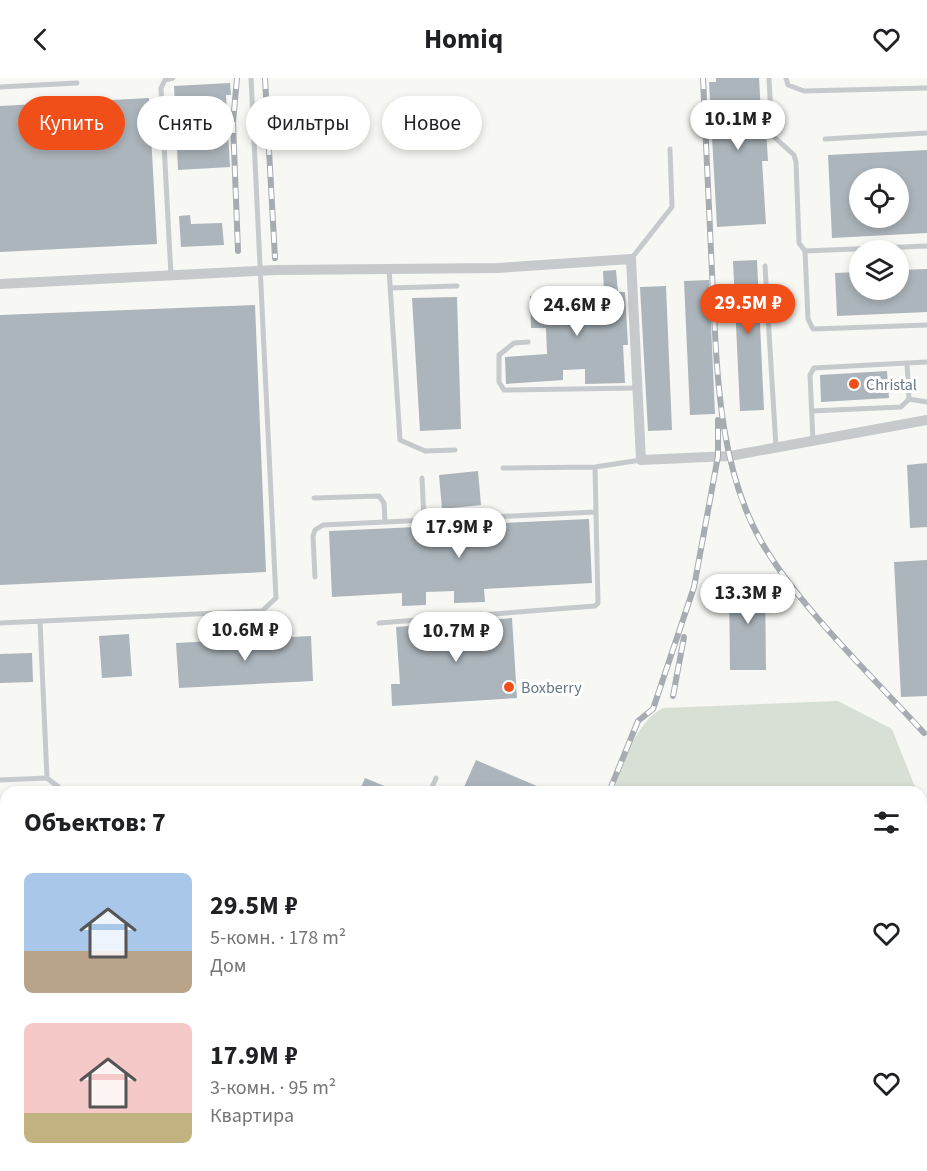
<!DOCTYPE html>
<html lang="ru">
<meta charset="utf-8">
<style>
:root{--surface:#fff;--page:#f2f2f2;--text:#202124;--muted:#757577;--accent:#f04f1a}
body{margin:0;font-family:"Source Sans 3",sans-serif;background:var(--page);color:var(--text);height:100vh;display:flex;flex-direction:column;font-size:22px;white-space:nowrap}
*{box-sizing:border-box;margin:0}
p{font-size:20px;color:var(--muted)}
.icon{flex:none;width:33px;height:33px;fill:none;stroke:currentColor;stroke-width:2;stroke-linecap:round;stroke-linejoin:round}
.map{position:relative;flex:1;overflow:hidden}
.sheet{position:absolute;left:0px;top:708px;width:927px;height:386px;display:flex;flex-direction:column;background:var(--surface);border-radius:18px 18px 0 0;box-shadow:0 3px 9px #0003}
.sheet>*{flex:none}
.top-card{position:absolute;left:18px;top:18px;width:600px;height:54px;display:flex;gap:12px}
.fabs{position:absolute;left:849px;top:90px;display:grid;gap:12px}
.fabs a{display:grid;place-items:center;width:60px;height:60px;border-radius:50%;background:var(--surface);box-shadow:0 3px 9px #0003;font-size:30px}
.price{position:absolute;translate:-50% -51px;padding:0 14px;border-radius:21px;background:#fff;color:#222;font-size:20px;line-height:39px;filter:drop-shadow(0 2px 3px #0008)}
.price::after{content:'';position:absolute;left:50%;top:36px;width:18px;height:14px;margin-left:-9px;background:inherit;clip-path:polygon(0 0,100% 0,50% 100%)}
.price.current{background:var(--accent);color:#fff}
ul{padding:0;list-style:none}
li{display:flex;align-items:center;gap:18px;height:150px;padding:0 24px}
li span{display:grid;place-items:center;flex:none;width:168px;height:120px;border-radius:9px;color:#555}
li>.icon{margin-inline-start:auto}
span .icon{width:72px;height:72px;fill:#fffc;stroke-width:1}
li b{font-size:26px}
h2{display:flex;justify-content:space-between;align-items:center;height:72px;padding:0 24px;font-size:26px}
.pill{padding:0 21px;border-radius:27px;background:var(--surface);box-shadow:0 3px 9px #0003;font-size:21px;line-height:54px}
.pill.current{background:var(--accent);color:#fff}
header{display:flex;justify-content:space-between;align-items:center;height:78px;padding:0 24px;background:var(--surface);font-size:27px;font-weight:700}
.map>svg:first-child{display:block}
.green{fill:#d8dfd4}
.building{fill:#acb5bb;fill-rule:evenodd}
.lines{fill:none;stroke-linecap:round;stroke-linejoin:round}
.service{stroke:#c6cacd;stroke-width:5}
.minor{stroke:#c6cacd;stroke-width:10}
.rail-casing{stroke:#a6acb2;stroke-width:6}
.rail{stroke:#fff;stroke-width:4;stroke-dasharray:11;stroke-linecap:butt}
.poi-dot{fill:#f04f1a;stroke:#fff;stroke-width:2}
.labels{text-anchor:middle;stroke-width:6;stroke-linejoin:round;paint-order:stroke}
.poi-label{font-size:16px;fill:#637687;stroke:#fff;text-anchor:start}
</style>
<header><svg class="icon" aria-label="back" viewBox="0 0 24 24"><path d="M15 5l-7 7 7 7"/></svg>Homiq<svg class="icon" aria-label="heart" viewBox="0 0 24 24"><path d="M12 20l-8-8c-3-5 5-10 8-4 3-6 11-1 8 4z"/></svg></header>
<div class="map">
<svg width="927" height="1093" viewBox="0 0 927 1093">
<rect width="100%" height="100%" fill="#f7f7f3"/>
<path class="green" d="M838 623 892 651 917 714H613C625 684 634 646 663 630Z"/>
<path class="building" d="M716 0H759L762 53 766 52 768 83H762L766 146 717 149 709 4H716Z
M230 5 231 17H226L230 89 178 92 174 8Z
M149 20 157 166 0 174V28Z
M927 72V155L832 160 828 77ZM860 100H898V140H860Z
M190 137 191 146 222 145 224 167 181 169 179 138Z
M757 182 764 332 740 333 733 183Z
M927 191V234L837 238 835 195 860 194V212H898V192Z
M616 192 618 214H625L628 267H623L625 305 585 306V291L563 292V302L506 306 505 279 547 276 546 250H531L530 218 604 214 603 193Z
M709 202 715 336 690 337 684 203Z
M666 208 672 352 648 353 640 209Z
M457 219 461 351 420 353 412 220Z
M255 227 266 494 0 507V237Z
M887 293 889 320 821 324 820 297Z
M927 385V449L910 450 907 387Z
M478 393 481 427 442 431 439 397Z
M589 441 592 505 484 511 485 524 454 525V513L426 514V527L402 528V515L332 519 329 453Z
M927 482V618L901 619 894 484Z
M765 502 766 592H730L729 503Z
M512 540 517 620 392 628 391 606H400L396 549Z
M129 556 132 598 102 600 99 558Z
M311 558 313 603 179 610 176 565Z
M32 575 33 604 0 605V576Z
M476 682 551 714H475L464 709Z
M365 700 399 714H359Z"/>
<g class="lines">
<path class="service" d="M769 0 772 57 794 77 796 84 799 165 805 173 927 168
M786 0 788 7 804 13 927 10
M0 9 77 5
M825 61 927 55
M805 173 808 241 813 251 927 247
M631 181 672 129 670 71
M765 188 776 369
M389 191 400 362 425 373 455 372
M171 197 161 10 165 2 173 0
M390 210 457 208
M528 264 514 265 499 277V304L504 312 637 310
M907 285 927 284
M909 321 927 324
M812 333 901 329 909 321 907 285 814 290 810 297 813 363
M503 390 595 389 641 382
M422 400 424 442
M314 420 379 418 384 425 385 444
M315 499 313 458 315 452 323 447 595 434
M40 543 47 700 65 714
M0 545 262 533 276 520 251 0
M379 545 595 528 598 525 595 389
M0 702 47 700
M430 714 436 700
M921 901H927
M86 1088V1093
M863 1088V1093"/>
<path class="minor" d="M0 206 276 192 498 190 631 181 641 382 730 378 927 342"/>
<defs>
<path id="rail" d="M237 0 233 44 238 173
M265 0 275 180
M703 0C706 65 709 130 712 195 717 284 716 385 762 465 801 531 872 598 924 655
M673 618 684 559
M609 714 638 643 653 631 694 509 718 378V342
M543 1088 544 1093"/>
</defs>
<use href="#rail" class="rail-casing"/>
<use href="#rail" class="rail"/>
</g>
<g class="poi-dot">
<circle cx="854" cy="306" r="6"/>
<circle cx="509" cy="609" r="6"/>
</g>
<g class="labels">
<g class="poi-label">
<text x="866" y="312">Christal</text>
<text x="521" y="615">Boxberry</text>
</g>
</g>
</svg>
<div class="fabs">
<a><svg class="icon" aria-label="locate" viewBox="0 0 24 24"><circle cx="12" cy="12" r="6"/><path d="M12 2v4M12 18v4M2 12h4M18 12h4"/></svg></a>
<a><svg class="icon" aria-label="layers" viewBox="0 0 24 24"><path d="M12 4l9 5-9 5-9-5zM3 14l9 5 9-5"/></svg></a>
</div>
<b class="price" style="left:738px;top:73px">10.1M ₽</b>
<b class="price current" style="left:748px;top:257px">29.5M ₽</b>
<b class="price" style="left:577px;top:259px">24.6M ₽</b>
<b class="price" style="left:459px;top:481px">17.9M ₽</b>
<b class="price" style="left:748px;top:547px">13.3M ₽</b>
<b class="price" style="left:245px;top:584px">10.6M ₽</b>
<b class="price" style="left:456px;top:585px">10.7M ₽</b>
<div class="top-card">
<a class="pill current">Купить</a>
<a class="pill">Снять</a>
<a class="pill">Фильтры</a>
<a class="pill">Новое</a>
</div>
<section class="sheet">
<h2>Объектов: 7<svg class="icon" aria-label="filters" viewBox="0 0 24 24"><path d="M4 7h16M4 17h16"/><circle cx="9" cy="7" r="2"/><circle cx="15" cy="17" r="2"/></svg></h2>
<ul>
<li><span style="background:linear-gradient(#a9c7e8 65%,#b9a48a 0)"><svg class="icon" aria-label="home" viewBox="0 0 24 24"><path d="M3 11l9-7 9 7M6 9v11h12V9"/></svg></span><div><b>29.5M ₽</b><p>5-комн. · 178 m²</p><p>Дом</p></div><svg class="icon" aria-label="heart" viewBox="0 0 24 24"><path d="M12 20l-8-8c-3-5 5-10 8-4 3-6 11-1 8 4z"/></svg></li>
<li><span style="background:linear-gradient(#f6c9c9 75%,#c2b280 0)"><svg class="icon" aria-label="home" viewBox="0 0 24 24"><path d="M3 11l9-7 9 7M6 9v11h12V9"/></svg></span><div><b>17.9M ₽</b><p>3-комн. · 95 m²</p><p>Квартира</p></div><svg class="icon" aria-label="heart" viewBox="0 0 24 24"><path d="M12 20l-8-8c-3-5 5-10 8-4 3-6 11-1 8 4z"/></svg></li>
</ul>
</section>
</div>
